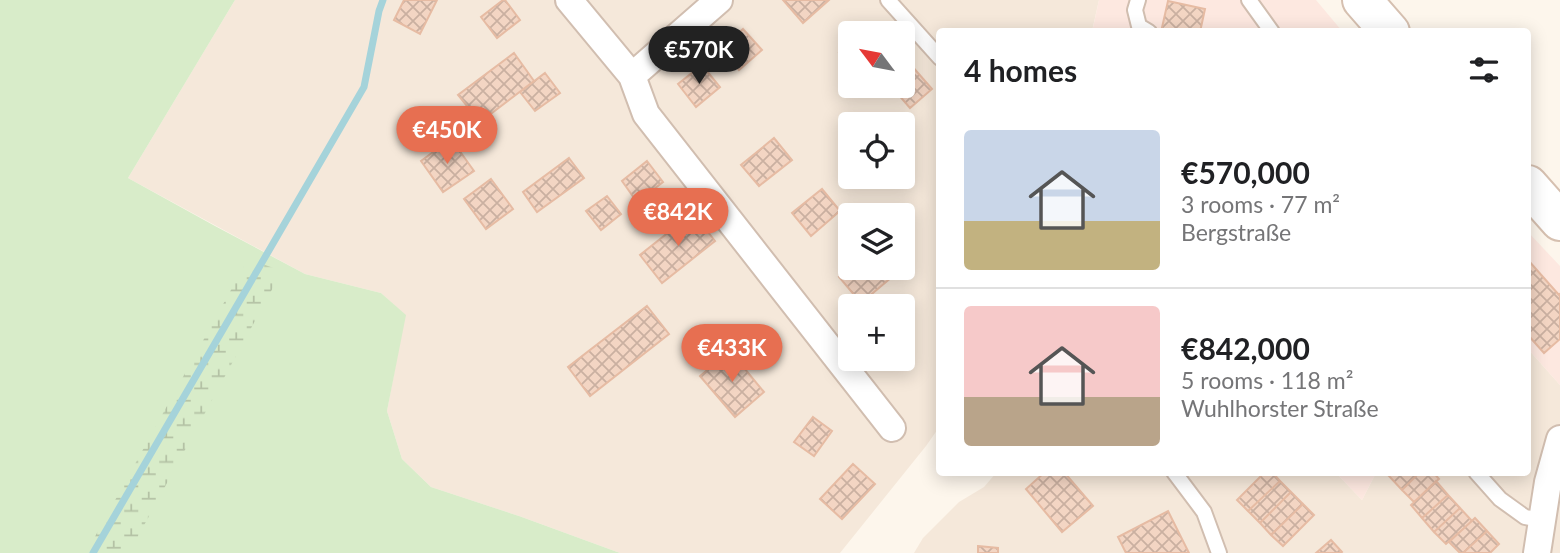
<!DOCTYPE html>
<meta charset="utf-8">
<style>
:root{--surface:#fff;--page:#f2f2f2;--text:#202124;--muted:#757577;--line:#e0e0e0;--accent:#e76f51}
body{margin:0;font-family:Lato,sans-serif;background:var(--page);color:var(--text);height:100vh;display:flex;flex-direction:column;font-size:26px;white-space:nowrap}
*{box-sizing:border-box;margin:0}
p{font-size:23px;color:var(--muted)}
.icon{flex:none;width:38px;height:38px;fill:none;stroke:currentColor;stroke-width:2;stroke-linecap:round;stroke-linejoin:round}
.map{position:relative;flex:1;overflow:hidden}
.panel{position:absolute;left:936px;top:28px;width:595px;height:448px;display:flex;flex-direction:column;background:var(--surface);border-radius:7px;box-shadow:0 4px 18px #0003}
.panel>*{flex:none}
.needle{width:46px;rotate:302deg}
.controls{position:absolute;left:838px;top:21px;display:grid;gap:14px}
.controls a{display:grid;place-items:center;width:77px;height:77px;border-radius:7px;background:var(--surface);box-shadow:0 4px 18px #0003;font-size:35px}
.price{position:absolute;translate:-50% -60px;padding:0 16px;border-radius:24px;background:var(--accent);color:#fff;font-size:23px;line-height:46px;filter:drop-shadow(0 2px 4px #0008)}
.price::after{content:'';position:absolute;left:50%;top:42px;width:21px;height:16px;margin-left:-10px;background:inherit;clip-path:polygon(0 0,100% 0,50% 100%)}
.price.selected{background:#222;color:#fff}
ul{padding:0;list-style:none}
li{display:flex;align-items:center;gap:21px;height:175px;padding:0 28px}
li+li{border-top:2px solid var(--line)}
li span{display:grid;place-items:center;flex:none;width:196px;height:140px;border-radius:7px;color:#555}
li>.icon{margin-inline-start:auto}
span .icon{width:84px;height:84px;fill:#fffc;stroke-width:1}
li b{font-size:30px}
h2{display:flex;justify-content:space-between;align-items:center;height:84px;padding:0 28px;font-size:30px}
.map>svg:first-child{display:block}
.residential{fill:#f5e8da;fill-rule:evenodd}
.commercial{fill:#fde8e0}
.grass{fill:#d8ecc9}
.wetland{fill:url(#wetland-marsh)}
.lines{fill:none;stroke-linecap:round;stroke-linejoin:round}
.stream{stroke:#a5d3da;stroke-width:7}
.building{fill:url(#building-cross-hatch);stroke:#e6bba3;stroke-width:2}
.service-casing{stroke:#d1beb0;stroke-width:18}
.minor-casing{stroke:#d1beb0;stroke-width:30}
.secondary-casing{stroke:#d6c0b0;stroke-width:42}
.service{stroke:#fff;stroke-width:14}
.minor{stroke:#fff;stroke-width:26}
.secondary{stroke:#fff;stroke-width:38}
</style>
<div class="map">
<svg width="1560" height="553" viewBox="0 0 1560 553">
<defs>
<pattern id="wetland-marsh" width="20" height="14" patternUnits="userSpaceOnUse" patternTransform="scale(1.75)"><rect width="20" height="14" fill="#d8ecc9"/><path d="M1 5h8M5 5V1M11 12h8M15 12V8" fill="none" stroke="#b4c2a5"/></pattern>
<pattern id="building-cross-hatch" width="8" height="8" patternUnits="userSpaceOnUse" patternTransform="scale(1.75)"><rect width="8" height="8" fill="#f3d5c3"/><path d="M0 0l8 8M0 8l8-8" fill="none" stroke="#cab0a1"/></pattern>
</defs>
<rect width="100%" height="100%" fill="#fdf6ec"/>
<path class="residential" d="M235 0H1099L1092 31 940 32V426L926 446 840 553H620L519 516 431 487 402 459 387 411 405 315 381 293 305 274 128 178ZM850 33H903V86H850ZM850 124H903V177H850ZM850 215H903V268H850ZM850 306H903V359H850Z
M1528 349 1560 385V553H914L923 538 959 502 984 487 996 473H1336L1362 500 1376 473 1528 472Z"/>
<path class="commercial" d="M1099 0H1316L1342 31 1092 32Z
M1528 232 1560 266V385L1528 349Z
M1336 473H1376L1362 500Z"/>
<path class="grass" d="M0 0H235L128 178 215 226 305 274 381 293 406 315 387 411 402 459 431 487 519 516 620 553H0Z"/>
<path class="wetland" d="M248 259 282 271 129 553H86Z"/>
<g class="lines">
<path class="stream" d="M93 553 364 87 379 11 383 0"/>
</g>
<path class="building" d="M404 0H437L420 34 394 20Z
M503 0H505L520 20 497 38 481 17Z
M783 0H829L803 23Z
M1168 1 1205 9 1200 32H1161Z
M743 29 762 50 739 70 721 49Z
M850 44V66L839 53Z
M514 53 534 81 480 122 458 95Z
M702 65 720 87 696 107 678 84Z
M911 65 932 89 910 108 891 86H903V71Z
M545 73 560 93 535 111 520 92Z
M774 138 792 160 759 186 741 165Z
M451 139 474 171 443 192 421 161Z
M569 158 584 178 537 212 523 192Z
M647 161 663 182 637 202 622 181Z
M491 179 513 209 486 229 464 199Z
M822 189 840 211 811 236 792 213Z
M607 196 621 214 601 230 586 211Z
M693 213 715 241 662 283 640 255Z
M1528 260 1559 295 1560 294V339L1544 353 1528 335Z
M850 268H883L892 277 861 303 839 277Z
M647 306 669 334 590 396 568 367Z
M730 351 764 392 735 417 700 376Z
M813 417 832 431 814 456 794 442Z
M853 464 875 484 842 519 820 499Z
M1045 472H1064L1093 506 1062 532 1026 489Z
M1265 472H1272L1280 481 1248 511 1237 500Z
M1393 472H1420L1402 490 1389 476Z
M1420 472H1433L1439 479 1414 502 1402 490Z
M1280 481 1291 492 1260 523 1248 511Z
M1436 481 1448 495 1422 518 1411 505Z
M1291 492 1303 504 1271 535 1260 523Z
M1448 495 1460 508 1434 532 1422 518Z
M1303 504 1314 515 1283 546 1271 535Z
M1460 508 1472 521 1446 544 1434 532Z
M1168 511 1189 553H1126L1118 537Z
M1475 518 1487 531 1463 553H1460L1449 542Z
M1487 531 1499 544 1490 553H1463Z
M1331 540 1342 552 1341 553H1316Z
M978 546 998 548V553H978Z"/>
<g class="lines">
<defs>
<path id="service" d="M888 0 940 58
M1138 0 1135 10 1139 26 1149 32
M1249 0 1272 32
M1174 472 1204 512 1219 553
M1476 472 1500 499 1525 517 1542 520"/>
<path id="minor" d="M569 0 632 76 646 114 892 428
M632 76 719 0
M1537 553 1548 482 1560 439"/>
<path id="secondary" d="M1362 0 1390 32
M1528 185 1560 221"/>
</defs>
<use href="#service" class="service-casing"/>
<use href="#minor" class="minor-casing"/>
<use href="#secondary" class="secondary-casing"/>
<use href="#service" class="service"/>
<use href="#minor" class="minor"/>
<use href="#secondary" class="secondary"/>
</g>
</svg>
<div class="controls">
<a><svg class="needle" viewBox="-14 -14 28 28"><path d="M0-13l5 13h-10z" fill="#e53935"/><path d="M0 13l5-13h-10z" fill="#757577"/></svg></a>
<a><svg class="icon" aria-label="locate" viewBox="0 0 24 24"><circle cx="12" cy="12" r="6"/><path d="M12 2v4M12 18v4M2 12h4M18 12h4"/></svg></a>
<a><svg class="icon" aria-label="layers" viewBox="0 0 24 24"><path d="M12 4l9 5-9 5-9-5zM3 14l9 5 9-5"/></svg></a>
<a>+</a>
</div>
<b class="price selected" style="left:699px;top:86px">€570K</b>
<b class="price" style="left:447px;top:166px">€450K</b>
<b class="price" style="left:678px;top:248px">€842K</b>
<b class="price" style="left:732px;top:384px">€433K</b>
<section class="panel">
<h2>4 homes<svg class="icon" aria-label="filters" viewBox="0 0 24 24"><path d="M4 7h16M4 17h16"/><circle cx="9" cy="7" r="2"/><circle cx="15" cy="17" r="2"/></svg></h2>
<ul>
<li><span style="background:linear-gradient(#c9d6e8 65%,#c2b280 0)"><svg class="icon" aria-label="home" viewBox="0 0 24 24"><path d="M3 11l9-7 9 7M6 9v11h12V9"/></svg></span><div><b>€570,000</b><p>3 rooms · 77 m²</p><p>Bergstraße</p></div></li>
<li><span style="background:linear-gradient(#f6c9c9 65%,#b9a48a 0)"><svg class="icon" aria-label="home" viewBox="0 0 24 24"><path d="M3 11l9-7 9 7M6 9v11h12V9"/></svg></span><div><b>€842,000</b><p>5 rooms · 118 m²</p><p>Wuhlhorster Straße</p></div></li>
</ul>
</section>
</div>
